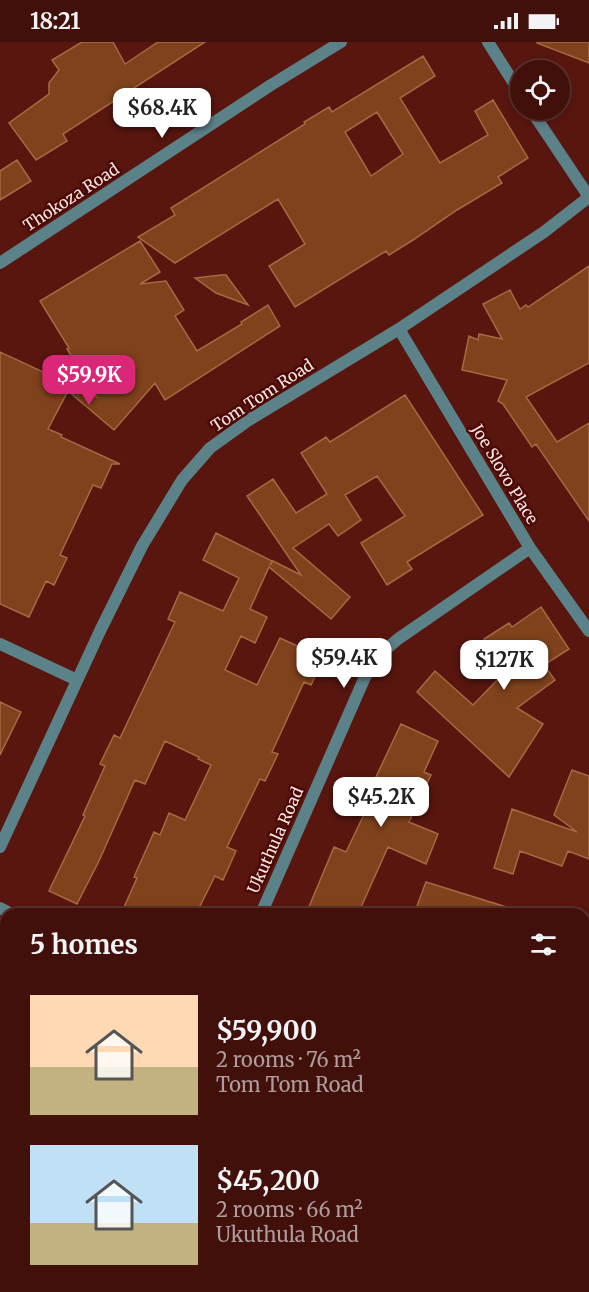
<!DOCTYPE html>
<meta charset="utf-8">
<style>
:root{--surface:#42100b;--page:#4c1e19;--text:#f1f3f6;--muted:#ae9d9d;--line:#5a302c;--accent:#db2777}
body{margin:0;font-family:Merriweather,serif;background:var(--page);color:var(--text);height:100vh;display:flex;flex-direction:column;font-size:22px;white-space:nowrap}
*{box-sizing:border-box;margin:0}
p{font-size:20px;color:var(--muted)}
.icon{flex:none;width:33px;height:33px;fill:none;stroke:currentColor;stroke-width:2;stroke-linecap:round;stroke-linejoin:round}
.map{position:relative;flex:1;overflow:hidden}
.panel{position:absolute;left:0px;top:866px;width:590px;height:386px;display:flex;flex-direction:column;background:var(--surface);border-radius:18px 18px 0 0;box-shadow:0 3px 9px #0003,0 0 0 2px var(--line)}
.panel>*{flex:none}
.controls{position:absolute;left:510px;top:18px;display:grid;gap:12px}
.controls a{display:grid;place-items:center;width:60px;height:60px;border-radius:50%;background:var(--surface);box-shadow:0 3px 9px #0003,0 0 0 2px var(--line);font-size:30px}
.price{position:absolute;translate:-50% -51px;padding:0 14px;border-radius:12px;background:#fff;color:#222;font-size:20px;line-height:39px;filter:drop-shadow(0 2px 3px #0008)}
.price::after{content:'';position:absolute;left:50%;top:36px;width:18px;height:14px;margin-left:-9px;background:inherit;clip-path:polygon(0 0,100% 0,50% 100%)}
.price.selected{background:var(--accent);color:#fff}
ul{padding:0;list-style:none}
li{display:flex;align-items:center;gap:18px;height:150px;padding:0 30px}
li span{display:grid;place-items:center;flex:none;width:168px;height:120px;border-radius:0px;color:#555}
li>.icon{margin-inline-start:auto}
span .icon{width:72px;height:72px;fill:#fffc;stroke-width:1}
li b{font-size:26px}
h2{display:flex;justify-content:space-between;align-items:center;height:72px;padding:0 30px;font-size:26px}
.status{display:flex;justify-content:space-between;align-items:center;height:42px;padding:0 30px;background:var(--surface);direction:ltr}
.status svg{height:16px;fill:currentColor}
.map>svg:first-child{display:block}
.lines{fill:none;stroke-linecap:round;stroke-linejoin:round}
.stream{stroke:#50487a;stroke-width:7}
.building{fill:#7f421c;stroke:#a86843;stroke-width:1.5;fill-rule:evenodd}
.minor{stroke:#5c8289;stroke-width:12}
.labels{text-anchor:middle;stroke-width:5;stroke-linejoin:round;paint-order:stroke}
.street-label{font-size:16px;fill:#f9e8e4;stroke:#4c0905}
</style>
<div class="status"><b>18:21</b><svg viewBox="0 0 49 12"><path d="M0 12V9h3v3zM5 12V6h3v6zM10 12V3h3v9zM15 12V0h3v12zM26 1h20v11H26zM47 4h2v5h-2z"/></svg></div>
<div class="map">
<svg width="589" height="1250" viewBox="0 0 589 1250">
<rect width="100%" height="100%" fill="#58160f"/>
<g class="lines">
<path class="stream" d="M367 1245 368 1250"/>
</g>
<path class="building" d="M82 0H113L125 22 158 0H205L63 92 67 99 36 118 9 81 49 52V41L59 28 52 18Z
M537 0H589V21L537 1Z
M423 14 435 34 400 56 440 121 488 93 475 69 493 58 528 116 498 135 502 141 457 168 413 198 389 213 386 209 295 265 269 224 305 202 278 157 175 221 138 195 175 173 171 166 305 82 304 80 329 65 332 70ZM377 70 403 112 371 134 345 90Z
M17 118 31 139 0 158V129Z
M140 199 160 230 140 242 166 239 184 268 175 274 197 309 242 282 241 280 268 263 280 284 165 358 155 341 114 388 68 349 48 387 62 393 61 395 120 422H112L101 446 93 443 60 513 67 516 54 543 46 539 29 575 0 562V310L97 355 67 307 69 306 40 259Z
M589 224V321L526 355 557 400 589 381V479L536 402 532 405 503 362 498 359 507 338 462 328 469 294 478 298 479 292 502 297 483 262 510 248 520 267 526 263 528 265Z
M221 233H226L248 263 216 251 195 236Z
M405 353 483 473 407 520 412 527 387 543 361 501 405 474 377 434 345 453 361 478 338 494 329 482 293 506 350 555 331 577 269 525 250 567 267 575 255 601 241 594 225 628 257 643 280 596 324 616 311 643 304 640 272 710 278 712 265 739 260 737 227 805 236 809 223 838 215 834 196 872H121L137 836 134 835 154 790 160 793 169 771 185 778 211 723 198 717 199 715 165 699 145 742 135 738 99 819 77 862 49 849 85 774 83 773 105 724 100 722 114 693 120 696 175 580 168 577 180 550 223 569 239 536 203 518 216 491 272 519 270 523 273 519 301 533 247 454 273 437 296 471 327 452 301 411 326 395 330 400Z
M541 565 569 607 544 623 555 638 517 666 543 682 509 735 417 650 435 629 473 663 505 630 484 597 509 581 512 585Z
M0 660 21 670 0 713Z
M401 682 438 699 424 730 431 733 409 780 438 792 426 822 388 805 358 872H306L334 805 346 810 379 741 374 739Z
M572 728 589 734V817L568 809 562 824 520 809 513 832 494 826 512 767 577 790 554 773Z
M426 840 516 868V872H414Z"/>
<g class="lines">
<path class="minor" d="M488 0 520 51
M531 68 589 155
M0 221 271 43 341 0
M399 287 530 506 589 589
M0 602 77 638
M0 805 100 589 142 504 182 438 210 406 249 378 399 287 544 190 589 155
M0 866 12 872
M261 872 365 635 384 609 398 597 530 506
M584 950H589
M179 1245 182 1250
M497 1245 509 1250
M582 1250 589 1246"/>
</g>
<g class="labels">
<g class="street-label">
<text transform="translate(71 155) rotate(-33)" y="6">Thokoza Road</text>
<text transform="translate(262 353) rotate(-33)" y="6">Tom Tom Road</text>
<text transform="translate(505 432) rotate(59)" y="6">Joe Slovo Place</text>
<text transform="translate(275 798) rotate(-66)" y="6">Ukuthula Road</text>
</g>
</g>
</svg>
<div class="controls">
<a><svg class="icon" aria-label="locate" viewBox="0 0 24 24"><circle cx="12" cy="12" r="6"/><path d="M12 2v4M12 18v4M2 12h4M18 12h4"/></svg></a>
</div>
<b class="price" style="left:162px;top:97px">$68.4K</b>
<b class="price selected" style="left:89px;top:364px">$59.9K</b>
<b class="price" style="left:344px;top:647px">$59.4K</b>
<b class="price" style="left:504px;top:649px">$127K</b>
<b class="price" style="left:381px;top:786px">$45.2K</b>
<section class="panel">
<h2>5 homes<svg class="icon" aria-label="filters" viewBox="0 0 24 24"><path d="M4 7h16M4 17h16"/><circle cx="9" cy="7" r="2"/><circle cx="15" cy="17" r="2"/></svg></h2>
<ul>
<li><span style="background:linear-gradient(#ffd9b3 60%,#c2b280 0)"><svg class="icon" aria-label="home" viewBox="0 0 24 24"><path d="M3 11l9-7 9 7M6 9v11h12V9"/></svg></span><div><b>$59,900</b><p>2 rooms · 76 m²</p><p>Tom Tom Road</p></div></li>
<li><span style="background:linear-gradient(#bfe0f5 65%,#c2b280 0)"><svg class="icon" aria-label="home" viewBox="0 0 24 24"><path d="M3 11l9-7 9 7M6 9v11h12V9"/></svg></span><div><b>$45,200</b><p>2 rooms · 66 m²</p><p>Ukuthula Road</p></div></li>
</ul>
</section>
</div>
